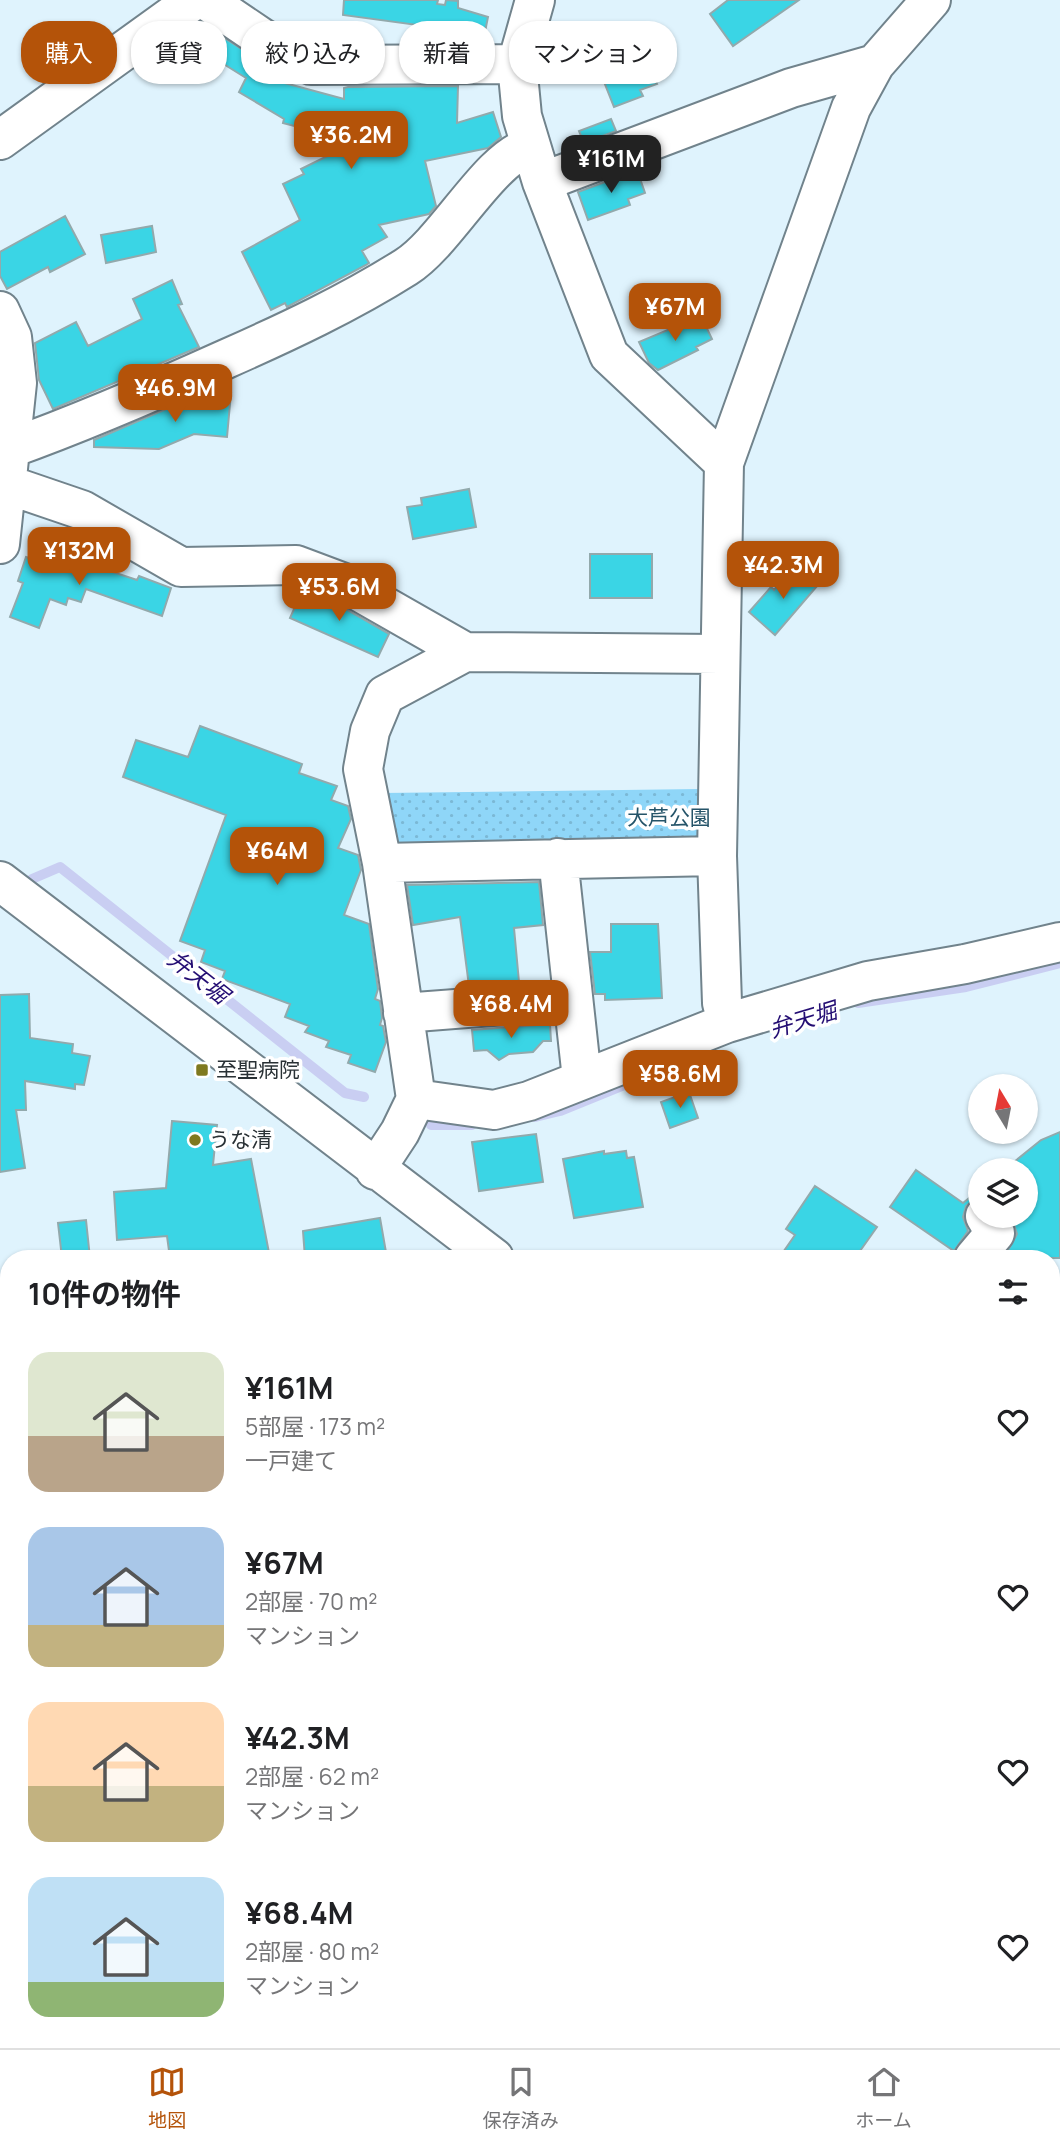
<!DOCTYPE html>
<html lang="ja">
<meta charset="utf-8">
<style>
:root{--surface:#fff;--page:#f6f6f6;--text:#202124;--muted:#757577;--line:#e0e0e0;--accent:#b45309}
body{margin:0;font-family:Manrope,"Noto Sans JP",sans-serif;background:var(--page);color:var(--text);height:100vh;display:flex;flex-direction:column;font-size:26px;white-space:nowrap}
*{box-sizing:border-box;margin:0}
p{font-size:23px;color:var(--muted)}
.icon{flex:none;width:38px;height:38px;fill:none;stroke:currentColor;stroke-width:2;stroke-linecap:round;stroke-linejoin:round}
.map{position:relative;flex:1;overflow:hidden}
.drawer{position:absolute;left:0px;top:1250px;width:1060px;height:800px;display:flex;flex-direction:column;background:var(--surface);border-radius:28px 28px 0 0;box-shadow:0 2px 5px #0004}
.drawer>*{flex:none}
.banner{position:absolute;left:21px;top:21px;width:700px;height:63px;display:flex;gap:14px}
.needle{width:46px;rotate:350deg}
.buttons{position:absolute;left:968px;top:1074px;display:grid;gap:14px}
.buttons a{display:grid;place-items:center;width:70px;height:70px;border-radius:50%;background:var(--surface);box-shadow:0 2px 5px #0004;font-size:35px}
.price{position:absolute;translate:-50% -60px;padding:0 16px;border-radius:14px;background:var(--accent);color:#fff;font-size:23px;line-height:46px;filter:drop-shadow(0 2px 4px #0008)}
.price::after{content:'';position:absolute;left:50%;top:42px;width:21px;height:16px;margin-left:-10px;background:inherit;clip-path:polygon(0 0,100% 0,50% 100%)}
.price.on{background:#222;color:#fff}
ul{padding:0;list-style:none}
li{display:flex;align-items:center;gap:21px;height:175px;padding:0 28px}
li span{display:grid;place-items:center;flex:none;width:196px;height:140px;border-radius:21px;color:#555}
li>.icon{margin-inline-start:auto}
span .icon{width:84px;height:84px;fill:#fffc;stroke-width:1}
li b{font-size:30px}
h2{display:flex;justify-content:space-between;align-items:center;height:84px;padding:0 28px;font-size:30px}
.pill{padding:0 24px;border-radius:28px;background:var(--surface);box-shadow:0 2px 5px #0004;font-size:24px;line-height:63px}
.pill.on{background:var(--accent);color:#fff}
.tab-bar{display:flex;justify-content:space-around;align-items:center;height:98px;border-top:2px solid var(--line);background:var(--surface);font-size:19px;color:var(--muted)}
.tab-bar a{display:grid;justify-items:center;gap:4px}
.tab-bar .on{color:var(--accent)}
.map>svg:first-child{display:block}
.grass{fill:#8fd6f8}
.park{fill:url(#park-dots)}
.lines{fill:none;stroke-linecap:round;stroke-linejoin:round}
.stream{stroke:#c9cef2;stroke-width:10}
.building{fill:#3ad5e5;stroke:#92a9ac;stroke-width:2}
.minor-casing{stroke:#71838c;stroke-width:42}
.minor{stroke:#fff;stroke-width:38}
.poi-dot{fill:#7f791f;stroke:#fff;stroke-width:2.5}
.labels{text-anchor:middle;stroke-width:7;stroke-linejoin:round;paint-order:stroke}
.park-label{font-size:21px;fill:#255469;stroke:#fff}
.poi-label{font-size:21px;fill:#293135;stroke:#fff;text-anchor:start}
.water-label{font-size:23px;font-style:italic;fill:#230d73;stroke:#fff}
</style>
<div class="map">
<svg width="1060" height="2048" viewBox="0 0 1060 2048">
<defs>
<pattern id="park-dots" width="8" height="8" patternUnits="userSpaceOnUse" patternTransform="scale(1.75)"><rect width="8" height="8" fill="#8fd6f8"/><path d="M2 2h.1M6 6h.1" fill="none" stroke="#7bb8d5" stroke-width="1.8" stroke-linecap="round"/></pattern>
</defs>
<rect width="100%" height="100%" fill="#dff3fd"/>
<path class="grass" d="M1052 2021 1060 2028V2048H839L845 2040H1052Z"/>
<path class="park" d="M699 789 700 834 689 846 405 849 385 829 382 793Z"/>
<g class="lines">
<path class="stream" d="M32 879 60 867 345 1093 364 1097
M858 1003 966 987 1060 963
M535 1117 560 1111 678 1063
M431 1125H472"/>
</g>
<path class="building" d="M344 0H438L437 4 445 5 446 0 458 1V8L488 17 483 42 438 43 440 28 343 15Z
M728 0H799L733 46 710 14Z
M576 24 588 62 548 74 542 55 548 33Z
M218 34 275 70 270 79 344 99V88L348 87 458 86 457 123 493 112 501 137 488 148 425 161 436 206 429 214 379 225 387 237 362 251 369 263 366 265 287 307 285 303 271 310 242 252 300 220 283 184 304 174 301 169 356 142 283 123 284 119 239 92 246 78 206 53Z
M646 41 651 55 658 53 666 76 655 80 657 84 640 90 643 96 614 107 595 59Z
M611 119 616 131 584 143 579 131Z
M637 170 645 193 628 199 630 205 588 220 578 192Z
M65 216 85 254 50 272 48 267 7 289 0 276V252Z
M152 226 156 252 106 263 101 235Z
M172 280 182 304 178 305 199 347 53 409 39 380 35 343 76 322 88 346 142 319 133 299Z
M701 316 712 339 696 347 698 350 658 370 649 363 639 342Z
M208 391 231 393 227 437 194 434 159 449 94 447V440Z
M469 489 476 527 413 539 407 507 422 505 421 498Z
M49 551 137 580 139 576 171 588 162 616 86 589 81 602 68 598 66 605 50 599 39 628 10 617 23 583 18 581 26 557 33 559 36 552 48 556Z
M590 554H652V598H590Z
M794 567 817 586 775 635 749 612 771 587 774 590Z
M302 591 335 603 389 634 378 657 290 618Z
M200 726 302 764 299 773 337 786 331 800 348 806 351 819 338 848 358 855 361 870 344 915 369 924 378 989 375 999 380 1001 382 1018 380 1025 383 1026 386 1042 375 1072 348 1063 351 1055 326 1047 329 1041 305 1032 309 1026 285 1017 290 1004 222 979 225 971 201 962 205 950 180 941 226 815 123 777 136 740 188 757Z
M539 882 543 925 514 928 519 982 469 986 460 917 413 925 407 885Z
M611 924H658L662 998 605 1000V994H595L590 952H611Z
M29 994 30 1038 73 1044 72 1053 90 1056 84 1085 75 1084V1089L25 1081 26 1110H16L25 1168 0 1172V995Z
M550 1024 551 1041H543L533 1052 509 1054 499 1060 487 1050 474 1051 472 1030Z
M689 1092 698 1118 670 1128 661 1102Z
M172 1121 217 1125 213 1165 251 1159 270 1258H170L167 1236 117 1240 114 1192 166 1188Z
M1060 1132V1258H1012L1007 1252 1017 1234 1011 1216H1026V1171H1003L1041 1140Z
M536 1134 543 1182 479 1191 472 1142Z
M604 1151V1154L626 1151 627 1158 634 1157 643 1207 574 1218 563 1159Z
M916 1170 963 1203 980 1189V1195L966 1206 963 1217 968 1231 954 1251 890 1207Z
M815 1186 877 1227 855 1258H779L795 1235 786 1229Z
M380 1218 387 1258H305L303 1231Z
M86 1220 90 1258H62L58 1223Z"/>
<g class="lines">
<defs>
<path id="minor" d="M206 0 262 38 311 65 517 64
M535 0 517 64 522 116 542 182 609 355 724 463
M0 140 194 0
M542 182 791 88 875 64
M0 311 12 337 17 383 0 544
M11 448C84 422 155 391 226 359 287 332 349 303 406 267 446 242 489 158 530 147
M0 482 82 510 181 567 296 565 344 583 465 652
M558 858 582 1079
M382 863 717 856
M0 881 494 1258
M403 1013 572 1000
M727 1023 722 1003 717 856 724 463 851 108 875 64 931 0
M416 1099 494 1110 529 1101 727 1023 868 981 965 964 1060 942
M375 1170 400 1132 416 1099 382 863 363 769 370 731 385 695 465 652 719 654
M974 1258 995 1233 985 1216
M1052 1443 1060 1452
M0 1489 9 1491
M1052 1498 1060 1493
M1052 1558 1060 1557
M1052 1684 1060 1691
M1052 1727 1060 1722
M1052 1767 1060 1773
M0 1816H9
M0 1937 9 1935
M311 2040 322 2048
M563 2048 571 2040"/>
</defs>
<use href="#minor" class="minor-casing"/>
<use href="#minor" class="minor"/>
</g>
<g class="poi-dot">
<rect x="195" y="1063" width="14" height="14" rx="3.5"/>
<circle cx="195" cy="1140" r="7"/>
</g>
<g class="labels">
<g class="park-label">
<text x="669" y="825">大芦公園</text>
</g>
<g class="poi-label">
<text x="216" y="1077">至聖病院</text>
<text x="209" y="1147">うな清</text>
</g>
<g class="water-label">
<text transform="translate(198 977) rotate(38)" y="8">弁天堀</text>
<text transform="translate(803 1020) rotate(-17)" y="8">弁天堀</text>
</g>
</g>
</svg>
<div class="buttons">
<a><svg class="needle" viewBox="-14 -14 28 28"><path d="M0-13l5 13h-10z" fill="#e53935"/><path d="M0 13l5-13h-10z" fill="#757577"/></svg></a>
<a><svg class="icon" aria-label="layers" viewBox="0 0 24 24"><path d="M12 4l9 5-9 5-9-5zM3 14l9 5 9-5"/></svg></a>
</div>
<b class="price" style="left:351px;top:171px">¥36.2M</b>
<b class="price on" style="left:611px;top:195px">¥161M</b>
<b class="price" style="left:675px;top:343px">¥67M</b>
<b class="price" style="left:175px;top:424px">¥46.9M</b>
<b class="price" style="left:79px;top:587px">¥132M</b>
<b class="price" style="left:783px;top:601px">¥42.3M</b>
<b class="price" style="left:339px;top:623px">¥53.6M</b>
<b class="price" style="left:277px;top:887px">¥64M</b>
<b class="price" style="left:511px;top:1040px">¥68.4M</b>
<b class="price" style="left:680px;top:1110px">¥58.6M</b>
<div class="banner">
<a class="pill on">購入</a>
<a class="pill">賃貸</a>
<a class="pill">絞り込み</a>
<a class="pill">新着</a>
<a class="pill">マンション</a>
</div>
<section class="drawer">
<h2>10件の物件<svg class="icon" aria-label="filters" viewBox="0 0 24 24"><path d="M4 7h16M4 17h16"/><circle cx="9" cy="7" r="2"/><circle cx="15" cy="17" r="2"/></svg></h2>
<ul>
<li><span style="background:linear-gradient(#dfe7d0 60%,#b9a48a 0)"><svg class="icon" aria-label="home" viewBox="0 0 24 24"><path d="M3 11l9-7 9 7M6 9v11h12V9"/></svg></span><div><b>¥161M</b><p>5部屋 · 173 m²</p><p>一戸建て</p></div><svg class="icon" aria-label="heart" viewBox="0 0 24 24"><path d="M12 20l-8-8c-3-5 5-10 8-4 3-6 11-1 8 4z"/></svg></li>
<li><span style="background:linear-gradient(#a9c7e8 70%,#c2b280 0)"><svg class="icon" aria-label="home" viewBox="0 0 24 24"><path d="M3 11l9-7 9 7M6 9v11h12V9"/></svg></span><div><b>¥67M</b><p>2部屋 · 70 m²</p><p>マンション</p></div><svg class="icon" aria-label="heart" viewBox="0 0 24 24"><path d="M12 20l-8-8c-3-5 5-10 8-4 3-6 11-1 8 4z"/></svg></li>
<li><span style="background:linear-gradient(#ffd9b3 60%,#c2b280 0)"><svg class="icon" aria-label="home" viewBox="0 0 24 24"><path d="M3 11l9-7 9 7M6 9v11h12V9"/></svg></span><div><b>¥42.3M</b><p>2部屋 · 62 m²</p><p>マンション</p></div><svg class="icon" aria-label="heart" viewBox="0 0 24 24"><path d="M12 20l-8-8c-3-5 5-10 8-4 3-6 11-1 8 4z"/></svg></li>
<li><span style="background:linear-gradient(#bfe0f5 75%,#8fb573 0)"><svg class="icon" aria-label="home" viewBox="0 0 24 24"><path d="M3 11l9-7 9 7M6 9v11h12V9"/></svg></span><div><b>¥68.4M</b><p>2部屋 · 80 m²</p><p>マンション</p></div><svg class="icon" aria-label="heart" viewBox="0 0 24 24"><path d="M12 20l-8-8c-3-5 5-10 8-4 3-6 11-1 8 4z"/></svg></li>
</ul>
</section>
</div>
<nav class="tab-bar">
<a class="on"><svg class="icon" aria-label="map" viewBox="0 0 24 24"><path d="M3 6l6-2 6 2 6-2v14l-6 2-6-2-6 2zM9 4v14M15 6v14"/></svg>地図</a>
<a><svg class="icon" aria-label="saved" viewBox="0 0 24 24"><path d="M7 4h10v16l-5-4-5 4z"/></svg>保存済み</a>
<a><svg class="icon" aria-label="home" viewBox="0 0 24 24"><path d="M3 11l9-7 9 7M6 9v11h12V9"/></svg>ホーム</a>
</nav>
